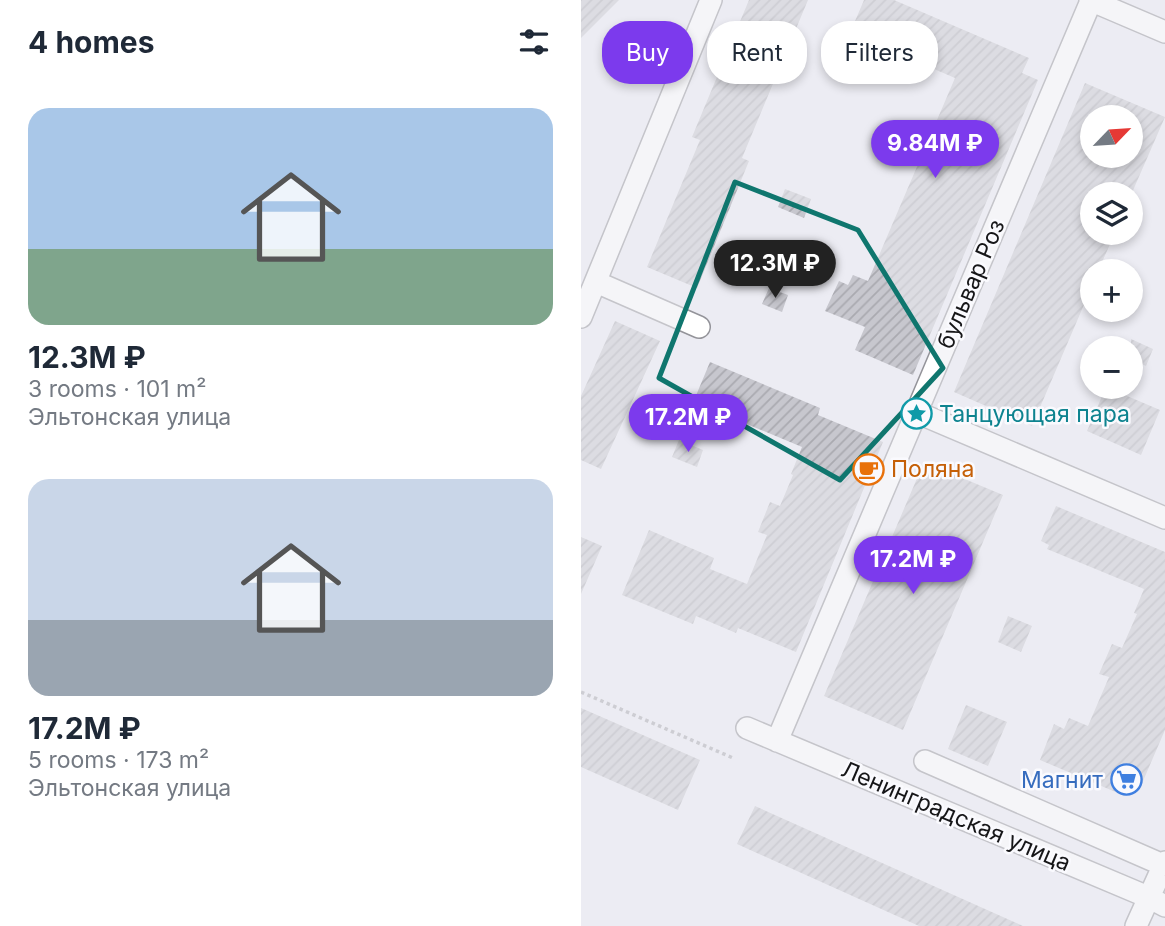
<!DOCTYPE html>
<meta charset="utf-8">
<style>
:root{--surface:#fff;--page:#f2f2f3;--text:#1f2937;--muted:#747a83;--accent:#7c3aed}
body{margin:0;font-family:Inter,sans-serif;background:var(--page);color:var(--text);height:100vh;display:flex;flex-direction:column;font-size:26px;white-space:nowrap}
*{box-sizing:border-box;margin:0}
p{font-size:23px;color:var(--muted)}
.icon{flex:none;width:38px;height:38px;fill:none;stroke:currentColor;stroke-width:2;stroke-linecap:round;stroke-linejoin:round}
.map{position:relative;flex:1;overflow:hidden}
.panel{display:flex;flex-direction:column;background:var(--surface);width:581px}
.panel>*{flex:none}
.top-card{position:absolute;left:21px;top:21px;width:457px;height:63px;display:flex;gap:14px}
.needle{width:46px;rotate:65deg}
.tools{position:absolute;left:499px;top:105px;display:grid;gap:14px}
.tools a{display:grid;place-items:center;width:63px;height:63px;border-radius:50%;background:var(--surface);box-shadow:0 4px 10px #0003;font-size:35px}
.price{position:absolute;translate:-50% -60px;padding:0 16px;border-radius:24px;background:var(--accent);color:#fff;font-size:23px;line-height:46px;filter:drop-shadow(0 2px 4px #0008)}
.price::after{content:'';position:absolute;left:50%;top:42px;width:21px;height:16px;margin-left:-10px;background:inherit;clip-path:polygon(0 0,100% 0,50% 100%)}
.price.selected{background:#222;color:#fff}
ul{padding:0;list-style:none}
li{display:grid;align-content:center;gap:14px;height:371px;padding:0 28px}
li span{display:grid;place-items:center;height:217px;border-radius:21px;color:#555}
li>.icon{margin-inline-start:auto}
span .icon{width:126px;height:126px;fill:#fffc;stroke-width:1}
li b{font-size:30px}
h2{display:flex;justify-content:space-between;align-items:center;height:84px;padding:0 28px;font-size:30px}
.chip{padding:0 24px;border-radius:28px;background:var(--surface);box-shadow:0 4px 10px #0003;font-size:24px;line-height:63px}
.chip.selected{background:var(--accent);color:#fff}
main{display:flex;flex:1;min-height:0}
.map>svg:first-child{display:block}
.building{fill:url(#building-hatch);fill-rule:evenodd}
.lines{fill:none;stroke-linecap:round;stroke-linejoin:round}
.minor-casing{stroke:#94949a;stroke-width:24}
.path{stroke:#a7a7ad;stroke-width:3.5;stroke-dasharray:3.5 3.5;stroke-linecap:butt}
.minor{stroke:#fff;stroke-width:21}
.marked{fill:none;stroke:#0f766e;stroke-width:5;stroke-linejoin:round}
.labels{text-anchor:middle;stroke-width:5;stroke-linejoin:round;paint-order:stroke}
.street-label{font-size:23px;fill:#161618;stroke:#fafafe}
.culture-label{font-size:23px;fill:#0d838f;stroke:#fafafe;text-anchor:start}
.food-label{font-size:23px;fill:#c56008;stroke:#fafafe;text-anchor:start}
.shop-label{font-size:23px;fill:#366cbe;stroke:#fafafe;text-anchor:end}
</style>
<main>
<section class="panel">
<h2>4 homes<svg class="icon" aria-label="filters" viewBox="0 0 24 24"><path d="M4 7h16M4 17h16"/><circle cx="9" cy="7" r="2"/><circle cx="15" cy="17" r="2"/></svg></h2>
<ul>
<li><span style="background:linear-gradient(#a9c7e8 65%,#7fa58c 0)"><svg class="icon" aria-label="home" viewBox="0 0 24 24"><path d="M3 11l9-7 9 7M6 9v11h12V9"/></svg></span><div><b>12.3M ₽</b><p>3 rooms · 101 m²</p><p>Эльтонская улица</p></div></li>
<li><span style="background:linear-gradient(#c9d6e8 65%,#9aa5b1 0)"><svg class="icon" aria-label="home" viewBox="0 0 24 24"><path d="M3 11l9-7 9 7M6 9v11h12V9"/></svg></span><div><b>17.2M ₽</b><p>5 rooms · 173 m²</p><p>Эльтонская улица</p></div></li>
</ul>
</section>
<div class="map">
<svg width="584" height="926" viewBox="0 0 584 926">
<defs>
<pattern id="building-hatch" width="6" height="6" patternUnits="userSpaceOnUse" patternTransform="scale(1.75)"><rect width="6" height="6" fill="#c7c7ce"/><path d="M-1 1l2-2M0 6l6-6M5 7l2-2" fill="none" stroke="#aaaab0"/></pattern>
</defs>
<rect width="100%" height="100%" fill="#ececf3"/>
<path class="building" d="M0 0H38L0 38Z
M168 0H227L161 158 168 161 116 288 66 267 119 140 111 137Z
M283 0H313L448 58 441 73 457 80 332 375 274 350 284 327 244 311 258 281 267 285 272 275 287 281 374 78 269 33Z
M504 83 584 117 550 195 511 194V233H534L517 271H511V286L451 426 373 392ZM511 117H550V156H511Z
M204 189 230 199 223 218 197 207Z
M188 288 207 295 201 312 181 304Z
M34 321 79 341 20 469 0 460V396Z
M550 339 572 349 565 366 550 359Z
M129 362 239 408 237 415 302 442 215 652 157 628 155 633 115 616 112 624 41 595 68 530 133 558 129 569 166 584 186 535 177 532 189 502 199 506 212 475 210 474 221 447 125 407 127 403 114 398Z
M525 387 579 410 560 455 506 431Z
M98 440 122 450 116 467 91 457Z
M343 462 422 495 322 730 243 696Z
M475 506 584 552V730L559 788 544 796 459 760 473 724 483 729 488 718 507 726 528 677 518 674 531 644 541 648 556 614 553 613 563 589 466 549 468 545 460 541Z
M0 537 21 546 0 594Z
M427 616 451 626 440 652 417 642Z
M385 705 426 722 407 766 367 749Z
M0 708 119 760 97 810 0 767Z
M174 806 442 926H338L156 844Z"/>
<g class="lines">
<defs>
<path id="minor" d="M509 0 584 32
M15 282 118 327
M0 317 130 0
M335 412 584 518
M166 728 567 897 584 906
M196 741 510 1
M344 761 582 865
M555 926 584 862"/>
</defs>
<use href="#minor" class="minor-casing"/>
<path class="path" d="M0 692 152 758"/>
<use href="#minor" class="minor"/>
</g>
<path d="M0 0H584V926H0ZM154 182 277 230 362 368 259 480 78 378Z" fill="#ececf3" fill-opacity=".55" fill-rule="evenodd"/>
<path class="marked" d="M154 182 277 230 362 368 259 480 78 378Z"/>
<defs>
<symbol id="sight-ring" viewBox="-11 -11 22 22"><circle r="9.5" fill="#fafafe" stroke="#0f9aa8" stroke-width="1.5"/><path d="M0-6L1.8-2.2L6-1.7L2.9 1.2L3.7 5.4L0 3.3L-3.7 5.4L-2.9 1.2L-6-1.7L-1.8-2.2Z" fill="#0f9aa8"/></symbol>
<symbol id="cafe-ring" viewBox="-11 -11 22 22"><circle r="9.5" fill="#fafafe" stroke="#e8710a" stroke-width="1.5"/><path d="M-5.5-4.5H6V0H3Q3 3.5 0 3.5H-2.5Q-5.5 3.5-5.5 0ZM3-3.2v2h1.7v-2ZM-6 4.5H4V6H-6Z" fill="#e8710a"/></symbol>
<symbol id="supermarket-ring" viewBox="-11 -11 22 22"><circle r="9.5" fill="#fafafe" stroke="#3f7fe0" stroke-width="1.5"/><path d="M-6-5.5h2.5l.6 2H6L4.5 2H-2.5L-4.4-4H-6ZM-1.5 3.2a1.3 1.3 0 1 0 .1 0ZM3 3.2a1.3 1.3 0 1 0 .1 0Z" fill="#3f7fe0"/></symbol>
</defs>
<g fill-rule="evenodd">
<use href="#sight-ring" x="318" y="396" width="35" height="35"/>
<use href="#cafe-ring" x="270" y="452" width="35" height="35"/>
<use href="#supermarket-ring" x="528" y="762" width="35" height="35"/>
</g>
<g class="labels">
<g class="street-label">
<text transform="translate(390 284) rotate(-67)" y="8">бульвар Роз</text>
<text transform="translate(375 816) rotate(23)" y="8">Ленинградская улица</text>
</g>
<g class="culture-label">
<text x="358" y="422">Танцующая пара</text>
</g>
<g class="food-label">
<text x="310" y="477">Поляна</text>
</g>
<g class="shop-label">
<text x="522" y="788">Магнит</text>
</g>
</g>
</svg>
<div class="tools">
<a><svg class="needle" viewBox="-14 -14 28 28"><path d="M0-13l5 13h-10z" fill="#e53935"/><path d="M0 13l5-13h-10z" fill="#747a83"/></svg></a>
<a><svg class="icon" aria-label="layers" viewBox="0 0 24 24"><path d="M12 4l9 5-9 5-9-5zM3 14l9 5 9-5"/></svg></a>
<a>+</a>
<a>−</a>
</div>
<b class="price" style="left:354px;top:180px">9.84M ₽</b>
<b class="price selected" style="left:194px;top:300px">12.3M ₽</b>
<b class="price" style="left:107px;top:454px">17.2M ₽</b>
<b class="price" style="left:332px;top:596px">17.2M ₽</b>
<div class="top-card">
<a class="chip selected">Buy</a>
<a class="chip">Rent</a>
<a class="chip">Filters</a>
</div>
</div>
</main>
